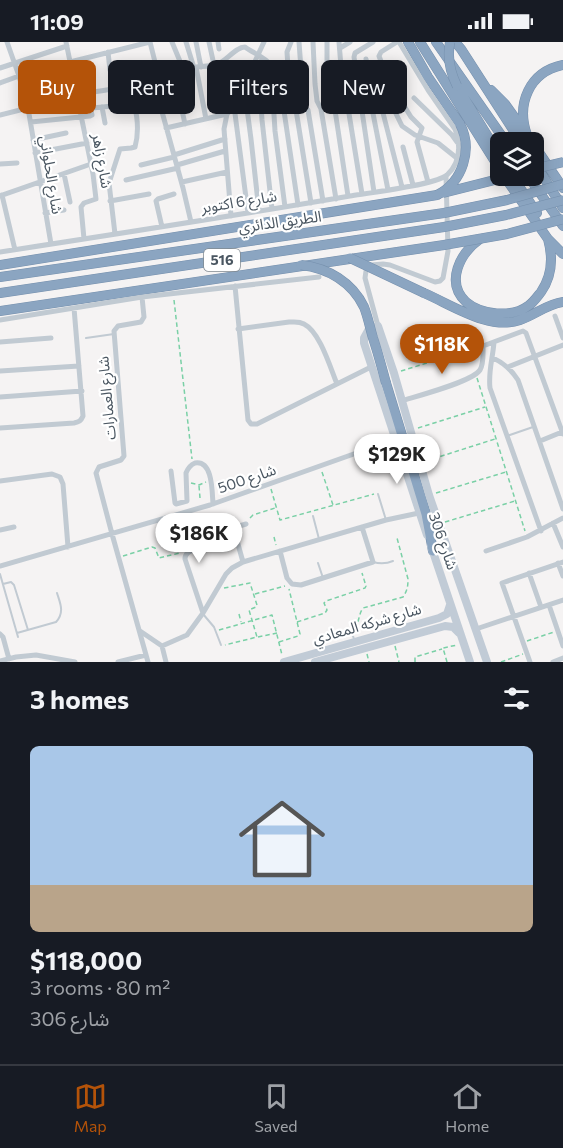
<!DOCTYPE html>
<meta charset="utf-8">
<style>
:root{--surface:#171b24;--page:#20242c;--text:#f1f3f6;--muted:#9ea1a6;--line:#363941;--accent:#b45309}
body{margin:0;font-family:Commissioner,"Noto Sans Arabic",sans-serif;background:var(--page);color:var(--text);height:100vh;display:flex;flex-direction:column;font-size:22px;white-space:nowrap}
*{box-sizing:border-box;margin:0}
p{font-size:20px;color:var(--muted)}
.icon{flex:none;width:33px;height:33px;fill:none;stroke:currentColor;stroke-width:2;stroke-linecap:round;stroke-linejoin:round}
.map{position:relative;height:620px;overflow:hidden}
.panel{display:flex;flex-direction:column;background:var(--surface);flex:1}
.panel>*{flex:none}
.hud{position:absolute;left:18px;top:18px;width:528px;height:54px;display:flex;gap:12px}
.tools{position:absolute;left:490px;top:90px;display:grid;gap:12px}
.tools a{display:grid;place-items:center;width:54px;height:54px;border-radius:9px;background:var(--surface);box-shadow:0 3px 15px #0003;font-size:30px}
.price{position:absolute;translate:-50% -51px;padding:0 14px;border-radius:21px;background:#fff;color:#222;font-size:20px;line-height:39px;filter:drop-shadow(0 2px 3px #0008)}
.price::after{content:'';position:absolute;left:50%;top:36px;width:18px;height:14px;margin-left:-9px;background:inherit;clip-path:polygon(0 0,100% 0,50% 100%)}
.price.active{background:var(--accent);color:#fff}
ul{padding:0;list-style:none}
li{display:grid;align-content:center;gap:12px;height:318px;padding:0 30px}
li span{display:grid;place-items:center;height:186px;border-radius:9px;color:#555}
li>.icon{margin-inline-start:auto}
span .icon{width:108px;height:108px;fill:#fffc;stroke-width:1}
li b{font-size:26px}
h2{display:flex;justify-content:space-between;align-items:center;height:72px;padding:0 30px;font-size:26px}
.pill{padding:0 21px;border-radius:9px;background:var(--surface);box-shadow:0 3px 15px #0003;font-size:21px;line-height:54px}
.pill.active{background:var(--accent);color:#fff}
.status{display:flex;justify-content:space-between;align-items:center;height:42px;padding:0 30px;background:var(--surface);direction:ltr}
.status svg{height:16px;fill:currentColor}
.menu{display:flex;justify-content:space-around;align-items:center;height:84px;border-top:2px solid var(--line);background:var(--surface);font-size:16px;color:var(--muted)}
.menu a{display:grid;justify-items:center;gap:3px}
.menu .active{color:var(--accent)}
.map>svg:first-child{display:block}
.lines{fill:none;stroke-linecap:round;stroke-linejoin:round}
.highway-casing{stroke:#7690ad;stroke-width:10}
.path{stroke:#7ad0a6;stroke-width:1.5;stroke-dasharray:4.5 3;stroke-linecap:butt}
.lane{stroke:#c1cad2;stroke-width:2}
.street{stroke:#c1cad2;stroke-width:5}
.secondary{stroke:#c1cbd6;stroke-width:8}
.highway{stroke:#8ba5c1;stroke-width:9}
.highway-bridge-casing{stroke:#7690ad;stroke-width:10;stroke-linecap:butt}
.highway-bridge{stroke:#8ba5c1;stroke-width:9}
.labels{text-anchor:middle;stroke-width:4.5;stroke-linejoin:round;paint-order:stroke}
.shield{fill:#fff;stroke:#808990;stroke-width:1.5}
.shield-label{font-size:14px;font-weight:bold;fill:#4a5661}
.street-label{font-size:15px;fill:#4a5661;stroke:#fff}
</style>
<div class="status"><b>11:09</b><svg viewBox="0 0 49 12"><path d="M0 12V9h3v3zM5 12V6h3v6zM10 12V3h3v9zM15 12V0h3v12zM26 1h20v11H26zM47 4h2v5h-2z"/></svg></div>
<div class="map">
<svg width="563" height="620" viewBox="0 0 563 620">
<rect width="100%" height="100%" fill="#f5f3f3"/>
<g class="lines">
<defs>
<path id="highway" d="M408 0 428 35 460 82
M420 0 501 129
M436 0 506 100
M455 0 461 7 521 100
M457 44 501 116
M491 48 505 62 532 100
M527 93C516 62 529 30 563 23
M534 103 563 146
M534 120 563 166
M504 134 548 197 563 212
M512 134 537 171
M528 134 563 184
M480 197C460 211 445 240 466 260 481 273 512 276 528 264 533 261 537 255 541 250 552 234 553 215 548 197
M0 223 437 153
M0 235 444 171
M0 251 444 185
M424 251C452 263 490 289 520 278 535 273 547 262 563 260
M0 269 444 203
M386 341 426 472 433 509"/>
</defs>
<use href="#highway" class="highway-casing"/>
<path class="path" d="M174 258 192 417
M401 329 476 306
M477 336 525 489
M418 386 485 365
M426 419 495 397
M322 430 333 463
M191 441 199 443 206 440
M199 444 200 456
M271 447 280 478 374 452
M436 451 506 430
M250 476 253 473 275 466
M445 480 515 459
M274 495 276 503
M123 514 152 505 155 506 159 516 180 511
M224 546 250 541 257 563 256 565 249 568 257 595 225 603
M255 552 285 544
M239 572 241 580
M297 580 325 571 327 568 324 561 326 559 365 546 366 544 362 531
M354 586C360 580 358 573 363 566L403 555C407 549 408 545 408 537L397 496
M219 588 272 573 282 613
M258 595 277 591
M527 599 554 590
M279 600 298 594 300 592 289 547
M395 604 399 620
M367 612 369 620
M415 620V615L442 607
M447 620 443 606 457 603
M501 620 523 612"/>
<path class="lane" d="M86 296 114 292
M507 394 533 385
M378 452 386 478
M313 474 319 497
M373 520C380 522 386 522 393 519
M318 521 323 536
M0 532 18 595
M3 542 11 540 14 543 28 588
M203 572 214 585 221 603
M351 588 354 597
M17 591 56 580C65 570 60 561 57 551"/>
<path class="street" d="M7 0 19 34 28 66 51 202
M66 0 93 132 96 157 84 161 81 165 84 197
M150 0 159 36
M172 0 184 29
M186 0 194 26
M196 0 201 25
M209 0 214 23
M218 0 219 7
M291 0 287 10 291 68
M299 0 304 67
M313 0 315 42 317 59 321 67 336 157
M327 0V38L333 55 348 154
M339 0 342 37 345 47 362 152
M373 0 355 11 354 15 374 150
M397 0 381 10 379 14 388 38 411 75 422 86 417 100 428 140
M340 6 350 0
M108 10 110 28 116 46
M262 16 259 31 262 78 272 167
M366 17 371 39 368 46 388 148
M217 22C223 39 225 41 242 47
M129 23 135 42
M196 25 206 77
M0 26 67 4
M174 32 185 82
M386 34 384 47 402 84 415 93 438 101 458 117
M153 37 183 146 191 180
M0 41 19 34
M22 44 70 20 150 0
M244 44 251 97 259 169
M93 50C126 46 158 35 190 26 199 24 208 25 218 22 227 18 236 5 245 5 253 11 265 15 271 23L275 89 285 165
M414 56 452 93 457 100
M26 59 45 52 75 45
M234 64 248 171
M102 65 105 81
M304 67 308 68 323 159
M296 68 311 161
M28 69 65 62
M284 69 298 163
M383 71 402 145
M0 73 28 66
M31 80 90 74 92 73 91 68 92 66 134 62
M166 86 227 72
M33 98 66 91
M403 105 413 143
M35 111 87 101
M174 113 225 97
M0 122 17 121
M141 123 174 115
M177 123 225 109
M64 132 70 160
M126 138 178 126
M182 140 227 130
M2 153 15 208
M0 154 91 122
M110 159 149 152
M45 171 64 168
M231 174 224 87 227 72 234 64 264 0
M162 185 156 159 158 157 174 152
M115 192 109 141 120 107 131 106 135 105C141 83 135 64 129 43
M0 210C117 192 233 174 350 154 369 151 435 143 447 133 461 120 461 104 455 87L428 48 399 0
M235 244 248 378 251 382H257L371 325
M142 255 144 275 141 280 118 284 114 289 124 414 121 418 99 425 96 431 112 492 148 620
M555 274 563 296
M0 278 142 255 319 235
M378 284 365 236 366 229 371 223 383 222 390 223 435 240 440 239 443 236 448 209 446 134
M238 287 289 280C295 280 299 279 304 282 320 290 330 325 337 342
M0 300 51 296
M494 300C493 315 488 330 490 346L541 489
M493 316C504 321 511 327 518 338L563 467
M508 325 563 303
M0 329 79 324
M0 355 82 349
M401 359C417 354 472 340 480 328 484 321 483 312 483 304L523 289 526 291 563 392
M0 386 74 381C79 380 81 379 83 374L74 266
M540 399 562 390
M171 429 175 461 176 462 187 459 186 431C188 426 190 423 195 421 213 418 212 450 213 462
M0 439 52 432 60 435 63 442 68 505
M553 481 563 505
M198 487 202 503C196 509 185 508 185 517L203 571
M0 488 14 485
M280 509 287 536 292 542 301 543 373 520 362 485
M486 509 527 495 563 476
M243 520 234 488 236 485 246 482
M558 521 563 534
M0 524 210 463 396 397
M529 531 541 565
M549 563 563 604
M476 587 563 558
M140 589 162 604 166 620
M0 592 3 595 9 617
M162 604 187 593 203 571 226 532 232 526 243 520 386 478 419 471
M0 619 16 615 36 613 75 620
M118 620 146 613
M530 620 502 541 563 520
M553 620 563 616"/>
<path class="secondary" d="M427 493 364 301V296L369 287 378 284 394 331 429 453 487 620
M431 504 470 620
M284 620 439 576 447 572 450 563
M315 620 445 584 453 585 459 591"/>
<use href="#highway" class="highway"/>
<defs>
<path id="highway-bridge" d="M450 0C447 16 450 30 457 44
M534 127 563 120
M443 151 510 134
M437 153C463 140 473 107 460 82
M444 171 507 158 563 142
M444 185 506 173 563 158
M444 203 507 192 563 177
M350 216 424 251
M301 223C328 226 352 240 364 265 368 275 370 286 373 296 378 311 382 326 386 341"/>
</defs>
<use href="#highway-bridge" class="highway-bridge-casing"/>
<use href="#highway-bridge" class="highway-bridge"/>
</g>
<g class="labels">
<rect class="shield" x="204" y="207" width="36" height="22" rx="4.5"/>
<g class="shield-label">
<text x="222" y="223">516</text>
</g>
<g class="street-label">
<text transform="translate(102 119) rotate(80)" y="5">شارع زاهر</text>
<text transform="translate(51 133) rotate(81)" y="5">شارع الحلواني</text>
<text transform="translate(239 160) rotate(-9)" y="5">شارع 6 اكتوبر</text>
<text transform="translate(280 180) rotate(-8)" y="5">الطريق الدائري</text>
<text transform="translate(107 356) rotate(-95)" y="5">شارع العمارات</text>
<text transform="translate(247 437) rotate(-19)" y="5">شارع 500</text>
<text transform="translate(443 499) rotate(71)" y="5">شارع 306</text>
<text transform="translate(367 582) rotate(-16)" y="5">شارع شركه المعادي</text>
</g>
</g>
</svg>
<div class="tools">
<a><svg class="icon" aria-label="layers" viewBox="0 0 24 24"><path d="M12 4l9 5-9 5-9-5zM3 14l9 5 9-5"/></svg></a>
</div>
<b class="price active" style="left:442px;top:333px">$118K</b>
<b class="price" style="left:397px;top:443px">$129K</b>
<b class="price" style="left:199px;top:522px">$186K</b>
<div class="hud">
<a class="pill active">Buy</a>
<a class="pill">Rent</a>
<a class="pill">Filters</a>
<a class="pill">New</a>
</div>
</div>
<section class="panel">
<h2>3 homes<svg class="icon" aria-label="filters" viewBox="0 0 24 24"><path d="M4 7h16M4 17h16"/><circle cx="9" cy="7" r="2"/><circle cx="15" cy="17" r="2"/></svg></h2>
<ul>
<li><span style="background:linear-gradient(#a9c7e8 75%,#b9a48a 0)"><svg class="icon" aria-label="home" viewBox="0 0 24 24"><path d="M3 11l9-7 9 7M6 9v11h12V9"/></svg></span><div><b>$118,000</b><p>3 rooms · 80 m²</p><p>شارع 306</p></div></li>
</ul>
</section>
<nav class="menu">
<a class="active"><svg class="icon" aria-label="map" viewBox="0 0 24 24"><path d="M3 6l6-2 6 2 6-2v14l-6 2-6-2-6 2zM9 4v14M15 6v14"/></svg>Map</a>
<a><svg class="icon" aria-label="saved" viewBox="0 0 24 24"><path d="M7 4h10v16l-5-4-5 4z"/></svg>Saved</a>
<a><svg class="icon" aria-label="home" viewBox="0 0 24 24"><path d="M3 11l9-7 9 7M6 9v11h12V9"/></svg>Home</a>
</nav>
